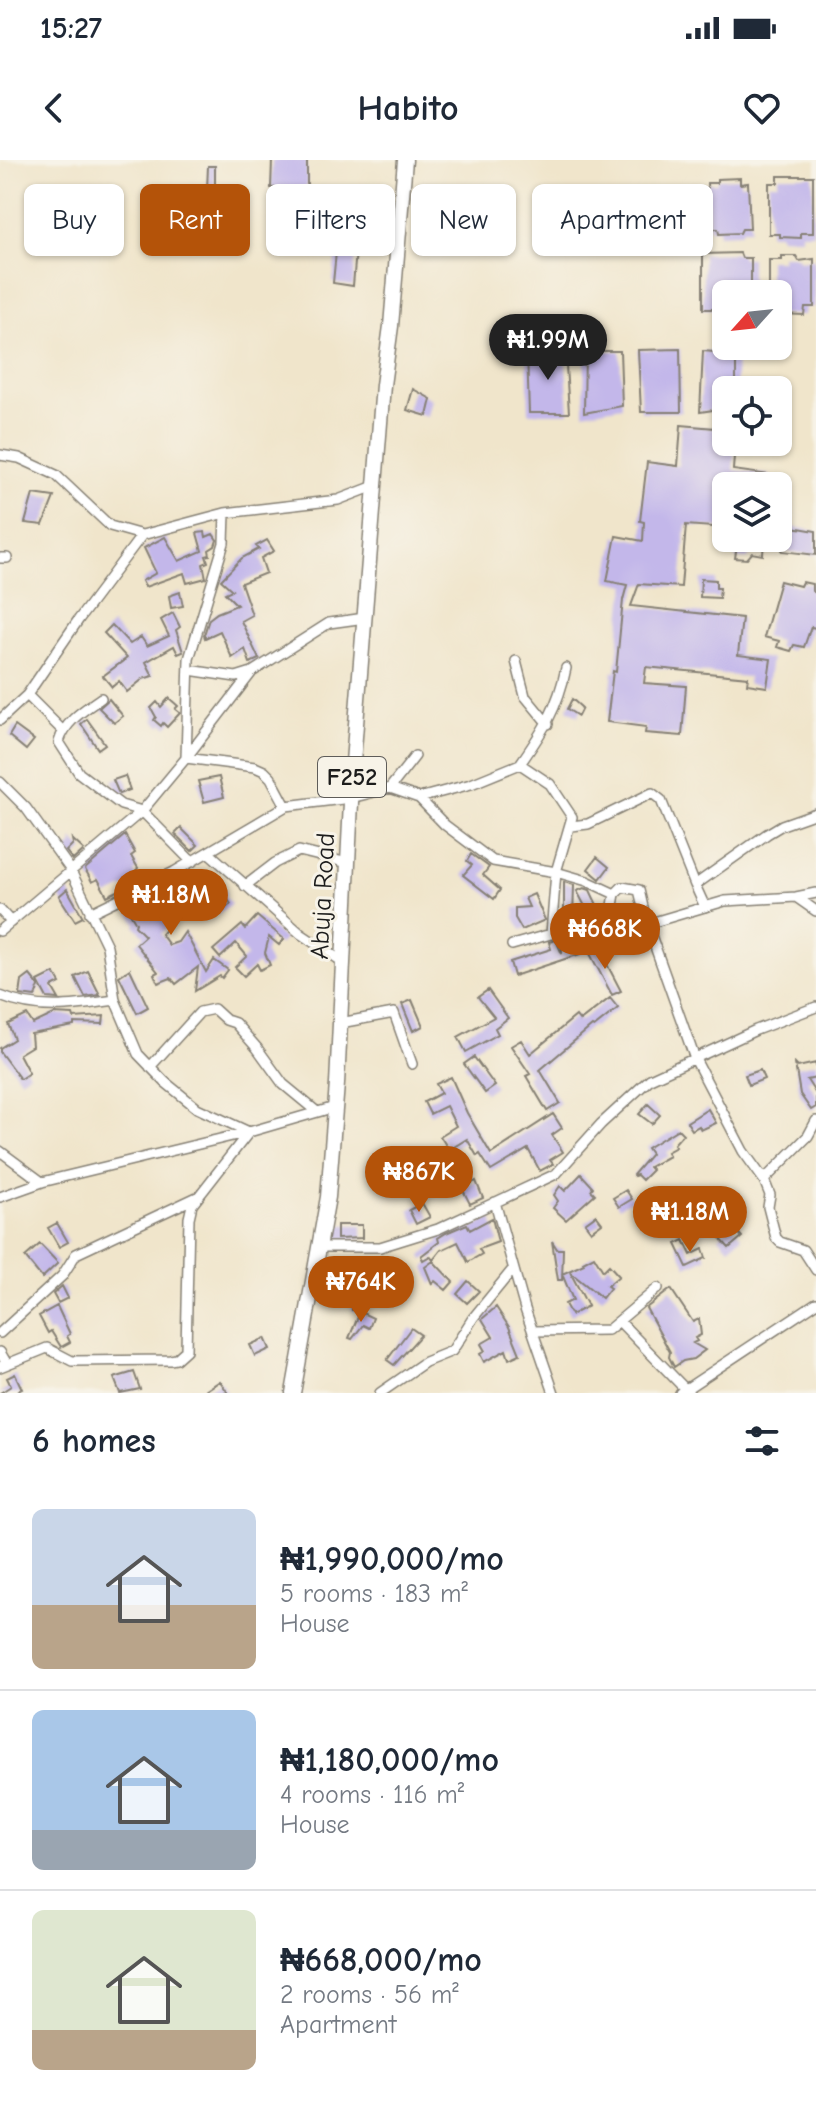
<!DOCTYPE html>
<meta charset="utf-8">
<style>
:root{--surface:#fff;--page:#f2f2f3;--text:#1f2937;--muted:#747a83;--line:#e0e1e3;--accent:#b45309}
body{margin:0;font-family:"Comic Neue",sans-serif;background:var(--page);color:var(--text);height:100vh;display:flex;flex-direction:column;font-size:30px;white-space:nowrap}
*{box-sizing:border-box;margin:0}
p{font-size:26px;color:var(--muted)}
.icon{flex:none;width:44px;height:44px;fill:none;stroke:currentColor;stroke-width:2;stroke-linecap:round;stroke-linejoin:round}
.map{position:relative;height:1233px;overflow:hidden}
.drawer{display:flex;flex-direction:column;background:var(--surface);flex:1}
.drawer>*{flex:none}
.hud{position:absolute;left:24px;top:24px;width:768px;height:72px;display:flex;gap:16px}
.needle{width:52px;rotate:243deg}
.fabs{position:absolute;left:712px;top:120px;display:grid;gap:16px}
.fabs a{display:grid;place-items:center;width:80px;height:80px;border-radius:12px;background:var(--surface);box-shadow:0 2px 6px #0004;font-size:40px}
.price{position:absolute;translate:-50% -68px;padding:0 18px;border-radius:28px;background:var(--accent);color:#fff;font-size:26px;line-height:52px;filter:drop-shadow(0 2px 4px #0008)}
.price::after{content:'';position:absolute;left:50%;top:48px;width:24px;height:18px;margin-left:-12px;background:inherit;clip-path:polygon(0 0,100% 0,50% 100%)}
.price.current{background:#222;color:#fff}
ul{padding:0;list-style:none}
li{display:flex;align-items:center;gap:24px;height:200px;padding:0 32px}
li+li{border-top:2px solid var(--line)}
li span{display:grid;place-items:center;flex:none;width:224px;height:160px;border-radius:12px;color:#555}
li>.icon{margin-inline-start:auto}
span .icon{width:96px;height:96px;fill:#fffc;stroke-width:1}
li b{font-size:34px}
h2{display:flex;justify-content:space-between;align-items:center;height:96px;padding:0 32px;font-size:34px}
.chip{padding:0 28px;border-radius:12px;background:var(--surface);box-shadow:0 2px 6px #0004;font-size:28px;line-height:72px}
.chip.current{background:var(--accent);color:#fff}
.status{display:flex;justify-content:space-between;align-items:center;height:56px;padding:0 40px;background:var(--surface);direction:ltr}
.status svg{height:22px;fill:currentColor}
header{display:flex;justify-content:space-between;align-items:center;height:104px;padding:0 32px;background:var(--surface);font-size:36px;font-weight:700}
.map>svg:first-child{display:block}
.building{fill:#c3b7ea}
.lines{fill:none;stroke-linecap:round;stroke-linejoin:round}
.minor-casing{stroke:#868074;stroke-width:12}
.primary-casing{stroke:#868074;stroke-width:17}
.minor{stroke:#fff;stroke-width:9}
.primary{stroke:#fff;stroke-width:14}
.labels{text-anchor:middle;stroke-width:6;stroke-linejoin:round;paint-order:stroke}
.shield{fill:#f7f3e8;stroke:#5e5c59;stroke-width:2}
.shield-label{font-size:24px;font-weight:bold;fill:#1c1c1c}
.street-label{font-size:26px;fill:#1c1c1c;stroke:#f7f3e8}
</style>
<div class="status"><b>15:27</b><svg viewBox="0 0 49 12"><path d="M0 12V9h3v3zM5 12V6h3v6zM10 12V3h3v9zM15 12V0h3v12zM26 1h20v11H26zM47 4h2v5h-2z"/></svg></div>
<header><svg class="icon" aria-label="back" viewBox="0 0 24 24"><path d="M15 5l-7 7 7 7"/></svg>Habito<svg class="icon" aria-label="heart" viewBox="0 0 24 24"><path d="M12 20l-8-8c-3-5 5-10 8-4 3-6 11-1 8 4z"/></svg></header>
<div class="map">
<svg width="816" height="1233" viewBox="0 0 816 1233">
<rect width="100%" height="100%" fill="#f7f3e8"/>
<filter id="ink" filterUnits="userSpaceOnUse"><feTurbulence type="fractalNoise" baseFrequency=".0125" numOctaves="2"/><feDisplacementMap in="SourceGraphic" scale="16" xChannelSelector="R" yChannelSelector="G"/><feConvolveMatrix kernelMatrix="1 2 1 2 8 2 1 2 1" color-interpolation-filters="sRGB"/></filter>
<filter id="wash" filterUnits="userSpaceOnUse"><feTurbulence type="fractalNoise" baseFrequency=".006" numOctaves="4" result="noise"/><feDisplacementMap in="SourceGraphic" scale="32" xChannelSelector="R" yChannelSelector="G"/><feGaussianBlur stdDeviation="1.8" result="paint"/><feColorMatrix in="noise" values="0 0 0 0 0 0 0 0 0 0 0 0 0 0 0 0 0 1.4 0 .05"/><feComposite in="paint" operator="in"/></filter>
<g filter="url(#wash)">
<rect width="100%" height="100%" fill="#f0e5cb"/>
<g id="blocks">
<path class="building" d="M272 0H307V27L271 28Z
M208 6H215V29L230 27 229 55 206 53Z
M778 16H813V73H801V78L780 77V74H769V23H778Z
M740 18V24L748 23 750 69H742L740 73 719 74 718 69H709L707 23H717V19Z
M340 50 359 54 353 126 333 123Z
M740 93 742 98H751V134H726V155H715V149H703V94Z
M782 96H796L799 101 814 99V147H805L804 155 780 154 778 134H769V100H782Z
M680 189 681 252H641L638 190Z
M565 190 569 253H529L527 191Z
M585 191H620L622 246 584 253Z
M703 191 736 194V230H726V248L700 252Z
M413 229 431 239 427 256 407 250Z
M681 265 726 269V282H735L733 310 770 315 769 326H726V368L686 365 681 427 639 424 631 446 742 458 738 495 771 499 767 527 747 524 748 517 646 507 644 523 686 526 682 576 645 573 646 567 607 562 613 511 616 512 623 440 627 425 607 421 616 376 643 381 644 362 640 361 647 302 678 306Z
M33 334 54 337 43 365 25 363Z
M787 366 816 371V395L782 391Z
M205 372 206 377 213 374 217 380 215 386 209 390 210 395 206 396 208 402 203 404 206 418 187 423 184 413 145 427 142 421 156 413 144 388 165 377 179 401 202 391 197 373Z
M738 378 764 379 763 395 752 393 747 399 735 398Z
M267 380 274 391 261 398 266 413 241 423 252 455 241 461 259 499 250 503 245 489 232 498 220 471 205 478 204 475 209 459 217 453 237 445 225 433 232 430 221 420 242 398 259 389 256 386Z
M701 419 716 420V428H720L719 438 700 437Z
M780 421 800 426 802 422 812 424V431L816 433V468L811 467 804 487 794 485 791 491 777 487 779 481 764 477Z
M180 432 183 446 171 448 169 436Z
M173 453 180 467 176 470 183 492 178 494 174 486 146 502 153 516 143 519 127 532 119 521 112 527 103 516 127 498 104 473 112 465 130 484 141 477 147 486 169 476 161 460Z
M169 538 178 546 175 549 180 553 167 567 163 563 161 566 154 560 156 557 151 548 157 542 161 547Z
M109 539 123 556 114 563 99 548Z
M572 539 582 548 578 556 567 549Z
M87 559 105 584 98 589 81 564Z
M15 566 34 580 26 590 9 576Z
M125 616 130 630 119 634 113 620Z
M219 617 224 637 204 642 198 621Z
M181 668 198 685 192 691 175 674Z
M125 675 135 693 131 696 138 708 134 713 139 721 107 736 98 719 92 722 85 709Z
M72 679 84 690 73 700 66 691 73 684Z
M471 694 489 707 483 715 500 730 494 739 463 715 472 705 467 701Z
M597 697 609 707 600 719 588 709Z
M193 713 206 725 198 734 193 730 162 747 175 759 161 774 169 785 178 782 185 772 206 812 214 800 228 810 222 818 220 816 195 831 198 807 176 824 171 818 158 823 154 814 158 812 136 784 145 776 135 766 136 763 130 753 139 744 138 742 180 720 183 724 185 717Z
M564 722 574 725 573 760 564 762Z
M219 723 227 733 225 736 231 744 219 753 206 740Z
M584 728 590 730 598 747 588 752 577 731Z
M67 729 83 757 75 761 59 736Z
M534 734 545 760 522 770 515 758V748L529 747 525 738Z
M257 756 284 779 279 785 269 777 265 793 270 805 260 810 257 804 244 816 235 807 247 796 236 783 220 798 213 790 242 765 245 769Z
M637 756 642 773 626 781 618 765Z
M584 774 589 791 514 816 510 802 551 789 549 782 556 780 562 794V780Z
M598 787 621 831 612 835 589 792Z
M130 809 148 847 137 853 119 816Z
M88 811 100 835 85 837 75 817Z
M54 813 60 823 52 827 59 839 47 838 38 821Z
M30 815 39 826 35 837 20 835 22 821Z
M488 830 508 858 495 868 498 874 466 892 458 877 494 857 478 837Z
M610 838 618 848 594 867 592 866 540 910 560 943 547 951 526 916 530 914 511 886 521 880 530 894 576 856 580 861Z
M412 840 423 866 413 871 402 844Z
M54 854 73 855 74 858 104 856 103 864 74 863V866L31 874 32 886 19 894 29 913 20 919 0 892V888L14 879 8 864 27 855 33 864Z
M474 897 495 926 485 933 464 904Z
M816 903V918L807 920 816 934V947L811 950 800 934 795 904 798 907Z
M760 910 764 919 749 925 745 915Z
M451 917 467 953 491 994 553 954 562 968 552 975 563 992 550 1000 553 1004 540 1011 528 989 491 1011 480 994 477 996 467 979 449 990 440 976 456 966 446 946 430 954 424 942 441 933 436 924Z
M648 944 660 955 652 964 639 954Z
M708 949 716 963 701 970 699 966 692 970 687 962Z
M678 969 683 974 674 984 676 987 667 992 669 996 649 1007 652 1010 642 1020 637 1015 634 1016 633 1015 651 994 647 988Z
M404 1003 411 1022 397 1027 389 1009Z
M581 1014 593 1027 591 1030 595 1034 566 1060 553 1048 558 1041 554 1035 560 1026 565 1031Z
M476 1021 483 1038 470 1044 462 1028Z
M626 1030 632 1039 619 1047 613 1038Z
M727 1038 734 1052 727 1056 720 1042Z
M422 1043 430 1057 416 1064 409 1050Z
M596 1055 602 1063 591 1071 585 1063Z
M492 1058 498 1082 479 1089 482 1094 468 1102 458 1082 441 1090 433 1100 430 1096 423 1100 421 1096 439 1082 438 1078 446 1073 467 1064 470 1070Z
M57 1063 68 1082 59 1087 48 1068Z
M337 1065H362V1078L337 1079Z
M731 1065 742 1077 729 1088 719 1077Z
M684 1080 691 1095 703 1089 706 1098 687 1107 676 1084Z
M552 1081 557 1089H563L562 1120H558Z
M40 1084 58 1103 42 1118 25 1097Z
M594 1096 603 1111 609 1105 619 1116 607 1126 610 1128 602 1138 570 1112 588 1146 571 1155 565 1144 573 1140 562 1114 584 1104 583 1102Z
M433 1101 453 1122 446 1130 435 1121 432 1124 425 1107Z
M468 1121 479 1131 467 1143 457 1134Z
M62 1126 68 1138 58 1143 53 1134Z
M671 1129 693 1162 699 1159 701 1175 695 1178 697 1181 693 1183 705 1190 693 1199 683 1201 674 1207 669 1197 670 1192 646 1148Z
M352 1134 364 1135 362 1151 352 1150Z
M57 1146 70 1174 67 1176 70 1182 61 1187 51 1171 48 1173 39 1156Z
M496 1147 509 1167 520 1194 509 1199 506 1190 484 1202 480 1194 485 1191 481 1184 493 1177 482 1159Z
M360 1152 373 1158 369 1168 363 1165 352 1179 349 1178Z
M411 1168 421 1175 394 1205 387 1200Z
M265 1178 270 1189 255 1196 250 1185Z
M134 1212 140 1229 120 1233 114 1218Z
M15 1214 22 1229 19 1230 21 1233H0L11 1226 7 1218Z
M220 1221 228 1233H202Z"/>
</g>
</g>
<g filter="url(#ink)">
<use href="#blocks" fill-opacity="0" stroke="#868074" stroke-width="2"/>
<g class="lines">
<defs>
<path id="minor" d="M0 295 19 298 56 315 110 366 142 375 225 353 338 340 377 325
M0 398H7
M516 501 525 536 548 564
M189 510 236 517 252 512 329 463 365 458
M27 535 62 570
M101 538C84 550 65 561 59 582L79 613 121 645 142 651 192 702
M0 560 27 535 79 459 142 375
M186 598 255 607 264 611 271 618 286 646
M186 598 252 512
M520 604C543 571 558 548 566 508
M0 622 26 648 70 709 107 786 115 840 138 894 165 922 197 948 249 972 192 1045 189 1058 186 1190 176 1199 170 1200 72 1201 47 1188 0 1207
M390 628 415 596
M419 638 471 624 520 604 550 624 572 657 556 712 551 774
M571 666 588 664 652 633 661 640 695 725
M208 692 301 774 343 802
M245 726 275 703 299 691 348 703
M796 737 816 751
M705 747 695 725 767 674 782 665 816 653
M0 750 11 762
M90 753 174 712 286 646 351 638 390 628 419 638 445 665 493 701 556 712 587 721 615 734 622 727 639 730 647 764 725 741 796 737 816 733
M647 764 695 899 743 991 764 1020 770 1035 768 1047 776 1078 780 1082 803 1090 816 1110
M0 771 142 651 186 598 189 499 224 383 225 353
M512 785 611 757 615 734
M0 836C39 852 75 846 115 840
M340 863 394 853 412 904
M150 907 200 852 214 849 226 860 235 863 257 888 283 924 317 952
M0 991 42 1022
M764 1020 808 976 816 961
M0 1037 42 1022 249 972 335 947
M495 1042 525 1149 554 1233
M319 1087H380L438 1069 556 1014 601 964 650 919 756 870 816 847
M620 1162 689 1233
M533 1171 608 1170 658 1128
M0 1173 62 1116 76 1094 197 1037
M0 1192 7 1204
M380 1233 425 1202 452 1191 473 1158 513 1109
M680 1233 816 1143"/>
<path id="primary" d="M293 1233 328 1037 337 924 353 602 383 225 391 166 405 0"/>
</defs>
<use href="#minor" class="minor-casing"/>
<use href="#primary" class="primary-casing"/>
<use href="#minor" class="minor"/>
<use href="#primary" class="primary"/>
</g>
</g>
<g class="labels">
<rect class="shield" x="318" y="597" width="68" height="40" rx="6"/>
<g class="shield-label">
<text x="352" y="625">F252</text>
</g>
<g class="street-label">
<text transform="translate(322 736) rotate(-87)" y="9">Abuja Road</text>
</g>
</g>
</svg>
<div class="fabs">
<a><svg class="needle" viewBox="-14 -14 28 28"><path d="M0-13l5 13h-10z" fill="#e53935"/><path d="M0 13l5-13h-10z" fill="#747a83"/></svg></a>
<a><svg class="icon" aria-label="locate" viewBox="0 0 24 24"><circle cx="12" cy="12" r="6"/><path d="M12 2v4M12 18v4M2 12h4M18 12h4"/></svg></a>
<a><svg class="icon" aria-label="layers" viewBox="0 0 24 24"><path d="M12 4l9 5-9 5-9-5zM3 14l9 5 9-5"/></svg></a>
</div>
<b class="price current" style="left:548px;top:222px">₦1.99M</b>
<b class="price" style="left:171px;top:777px">₦1.18M</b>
<b class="price" style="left:605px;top:811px">₦668K</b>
<b class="price" style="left:419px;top:1054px">₦867K</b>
<b class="price" style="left:690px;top:1094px">₦1.18M</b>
<b class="price" style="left:361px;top:1164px">₦764K</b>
<div class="hud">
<a class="chip">Buy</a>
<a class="chip current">Rent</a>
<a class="chip">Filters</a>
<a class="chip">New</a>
<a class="chip">Apartment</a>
</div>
</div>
<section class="drawer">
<h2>6 homes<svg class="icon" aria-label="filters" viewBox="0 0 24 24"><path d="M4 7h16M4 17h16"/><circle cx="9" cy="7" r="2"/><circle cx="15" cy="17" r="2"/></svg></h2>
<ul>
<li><span style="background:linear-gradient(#c9d6e8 60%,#b9a48a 0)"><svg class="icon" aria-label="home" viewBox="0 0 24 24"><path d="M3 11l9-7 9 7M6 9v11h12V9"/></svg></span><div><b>₦1,990,000/mo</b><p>5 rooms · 183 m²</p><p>House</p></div></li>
<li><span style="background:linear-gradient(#a9c7e8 75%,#9aa5b1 0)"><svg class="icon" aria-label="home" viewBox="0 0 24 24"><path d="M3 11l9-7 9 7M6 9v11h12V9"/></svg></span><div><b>₦1,180,000/mo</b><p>4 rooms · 116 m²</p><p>House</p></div></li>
<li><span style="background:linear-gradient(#dfe7d0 75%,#b9a48a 0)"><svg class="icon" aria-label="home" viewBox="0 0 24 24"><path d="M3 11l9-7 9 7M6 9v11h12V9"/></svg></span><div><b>₦668,000/mo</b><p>2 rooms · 56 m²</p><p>Apartment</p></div></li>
</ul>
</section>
